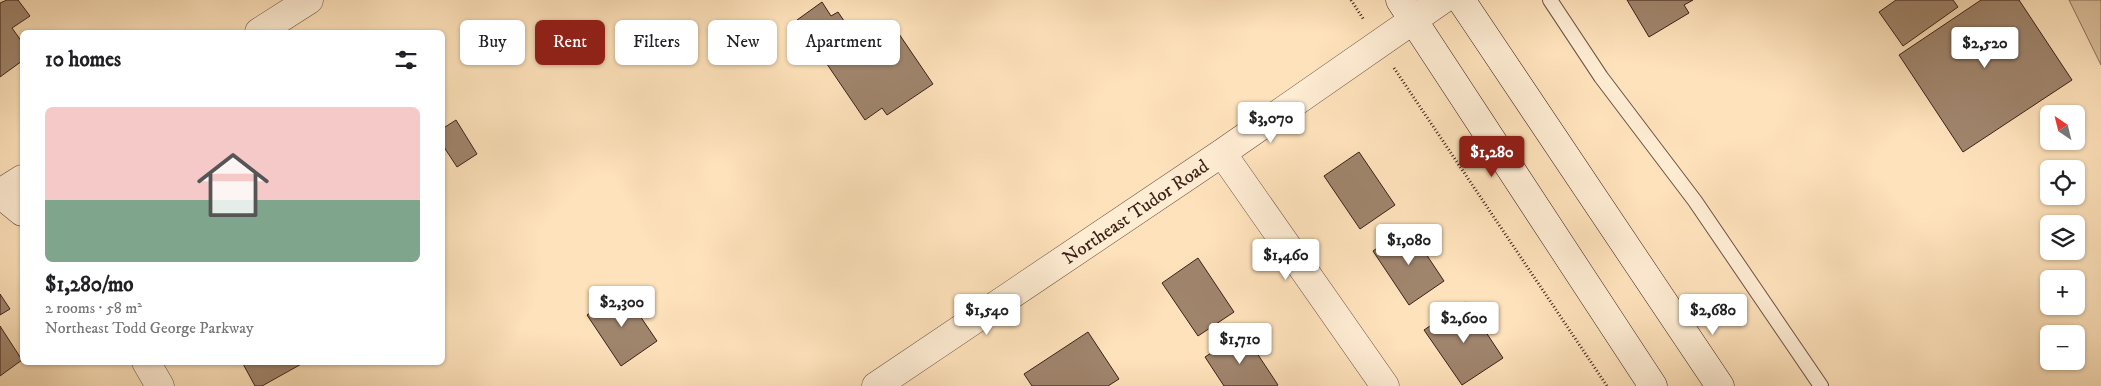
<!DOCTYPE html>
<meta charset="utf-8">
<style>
:root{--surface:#fff;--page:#f6f6f6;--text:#202124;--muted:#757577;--line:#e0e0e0;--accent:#8f2418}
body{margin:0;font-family:"IM FELL DW Pica",serif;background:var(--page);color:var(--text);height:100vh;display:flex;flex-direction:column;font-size:19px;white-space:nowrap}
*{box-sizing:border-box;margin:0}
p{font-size:16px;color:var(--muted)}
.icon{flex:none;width:28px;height:28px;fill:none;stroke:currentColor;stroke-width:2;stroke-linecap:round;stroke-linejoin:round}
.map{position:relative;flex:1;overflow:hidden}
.panel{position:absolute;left:20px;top:30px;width:425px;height:335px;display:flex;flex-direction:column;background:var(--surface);border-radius:8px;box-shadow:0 1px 4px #0004}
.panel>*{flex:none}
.top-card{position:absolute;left:460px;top:20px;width:475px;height:45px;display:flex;gap:10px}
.needle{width:32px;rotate:325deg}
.buttons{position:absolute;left:2040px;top:105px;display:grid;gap:10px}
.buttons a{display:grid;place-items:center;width:45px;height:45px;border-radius:8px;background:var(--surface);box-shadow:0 1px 4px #0004;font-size:25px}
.price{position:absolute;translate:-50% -42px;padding:0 11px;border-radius:5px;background:#fff;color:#222;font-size:16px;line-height:32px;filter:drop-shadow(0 1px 2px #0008)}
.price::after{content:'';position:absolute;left:50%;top:30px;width:15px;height:11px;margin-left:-8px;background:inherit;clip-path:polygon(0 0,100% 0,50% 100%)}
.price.on{background:var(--accent);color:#fff}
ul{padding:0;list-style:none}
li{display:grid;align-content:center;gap:10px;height:265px;padding:0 25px}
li+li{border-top:1px solid var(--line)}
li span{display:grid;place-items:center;height:155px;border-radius:8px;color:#555}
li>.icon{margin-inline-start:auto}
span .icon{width:90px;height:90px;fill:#fffc;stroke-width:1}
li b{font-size:21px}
h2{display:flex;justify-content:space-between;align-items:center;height:60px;padding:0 25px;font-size:21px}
.pill{padding:0 18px;border-radius:8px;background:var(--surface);box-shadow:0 1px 4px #0004;font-size:18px;line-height:45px}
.pill.on{background:var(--accent);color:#fff}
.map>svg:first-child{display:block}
.green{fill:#ddc19f;stroke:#8c715c}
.building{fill:#a0856d;stroke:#3b2118}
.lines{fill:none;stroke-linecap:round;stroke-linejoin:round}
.lane-casing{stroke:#6c5141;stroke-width:16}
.street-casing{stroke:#6c5141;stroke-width:29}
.secondary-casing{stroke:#3b2118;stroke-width:29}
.path{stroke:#3b2118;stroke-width:3;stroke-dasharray:1 2.5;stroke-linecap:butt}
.lane{stroke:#feecd3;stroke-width:14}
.street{stroke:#feecd3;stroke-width:28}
.secondary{stroke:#feecd3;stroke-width:28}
.labels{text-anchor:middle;stroke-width:4.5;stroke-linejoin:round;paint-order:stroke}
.street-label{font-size:19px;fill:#3b2118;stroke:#feecd3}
</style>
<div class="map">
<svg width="2101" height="386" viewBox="0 0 2101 386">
<rect width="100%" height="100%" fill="#fee2bb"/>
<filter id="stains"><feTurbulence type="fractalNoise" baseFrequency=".004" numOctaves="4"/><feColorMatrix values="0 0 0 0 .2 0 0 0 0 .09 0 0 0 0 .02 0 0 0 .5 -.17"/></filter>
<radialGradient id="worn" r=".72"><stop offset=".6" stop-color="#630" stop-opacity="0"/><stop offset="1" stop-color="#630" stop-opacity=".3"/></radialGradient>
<path class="green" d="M2069 0H2101V65Z"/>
<path class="building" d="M7 0H18L30 16 12 28 22 42V61L0 77V3Z
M1627 0H1693L1684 5 1689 13 1649 37Z
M1896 0H1953L1958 7 1903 46 1879 12Z
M1981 0H2019L2072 80 1963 152 1899 55Z
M822 2 831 16 838 12 866 53 897 31 933 84 887 115 882 108 865 120 797 20Z
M456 120 477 154 457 167 442 144V129Z
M1359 152 1395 205 1360 229 1324 176Z
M1408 227 1444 281 1409 305 1373 251Z
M1198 258 1234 312 1198 336 1162 283Z
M623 291 657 341 621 366 587 315Z
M0 294 10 309 0 315Z
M1466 302 1503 358 1462 385 1424 330Z
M0 326 22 360 0 376Z
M1088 332 1119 379 1108 386H1032L1024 374Z
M1243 332 1278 385 1276 386H1224L1205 357Z
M242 362H305L262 386H255Z"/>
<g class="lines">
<defs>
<path id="lane" d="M1550 0 1601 77 1695 201 1821 386"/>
<path id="street" d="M259 32 309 0
M1222 153 1385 386
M0 193 22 179
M0 194 22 212
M146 362 160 386
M876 386 1222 153 1442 0"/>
<path id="secondary" d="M1400 0 1653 386
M1461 0 1720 386"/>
</defs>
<use href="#lane" class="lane-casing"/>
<use href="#street" class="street-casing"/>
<use href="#secondary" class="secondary-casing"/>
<path class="path" d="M1351 0 1364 20
M1394 68 1607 386"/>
<use href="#lane" class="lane"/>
<use href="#street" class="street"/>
<use href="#secondary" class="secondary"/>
</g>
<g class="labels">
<g class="street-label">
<text transform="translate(1135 211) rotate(-34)" y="7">Northeast Tudor Road</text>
</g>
</g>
<rect width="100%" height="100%" filter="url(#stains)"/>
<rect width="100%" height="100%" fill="url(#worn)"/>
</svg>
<div class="buttons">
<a><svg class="needle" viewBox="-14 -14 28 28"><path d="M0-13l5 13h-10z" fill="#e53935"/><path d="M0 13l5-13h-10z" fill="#757577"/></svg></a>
<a><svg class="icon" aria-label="locate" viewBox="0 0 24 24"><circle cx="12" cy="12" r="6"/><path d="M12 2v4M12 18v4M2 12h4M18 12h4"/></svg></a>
<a><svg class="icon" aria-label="layers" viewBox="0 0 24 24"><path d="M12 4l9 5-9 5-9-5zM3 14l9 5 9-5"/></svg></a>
<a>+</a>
<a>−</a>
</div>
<b class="price" style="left:1985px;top:69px">$2,520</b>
<b class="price" style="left:1271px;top:144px">$3,070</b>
<b class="price on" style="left:1492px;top:178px">$1,280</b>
<b class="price" style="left:1409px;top:266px">$1,080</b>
<b class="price" style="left:1286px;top:281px">$1,460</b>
<b class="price" style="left:622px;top:328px">$2,300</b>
<b class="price" style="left:987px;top:336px">$1,540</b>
<b class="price" style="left:1713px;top:336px">$2,680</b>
<b class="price" style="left:1464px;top:344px">$2,600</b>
<b class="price" style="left:1240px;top:365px">$1,710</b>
<div class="top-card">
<a class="pill">Buy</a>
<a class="pill on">Rent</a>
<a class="pill">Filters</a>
<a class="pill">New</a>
<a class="pill">Apartment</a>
</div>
<section class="panel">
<h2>10 homes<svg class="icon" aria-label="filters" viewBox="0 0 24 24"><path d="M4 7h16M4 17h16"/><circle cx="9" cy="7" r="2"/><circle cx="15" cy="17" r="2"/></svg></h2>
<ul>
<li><span style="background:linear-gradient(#f6c9c9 60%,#7fa58c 0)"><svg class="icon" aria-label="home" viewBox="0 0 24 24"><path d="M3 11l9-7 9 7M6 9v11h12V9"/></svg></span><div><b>$1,280/mo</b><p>2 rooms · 58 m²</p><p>Northeast Todd George Parkway</p></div></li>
</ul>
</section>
</div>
